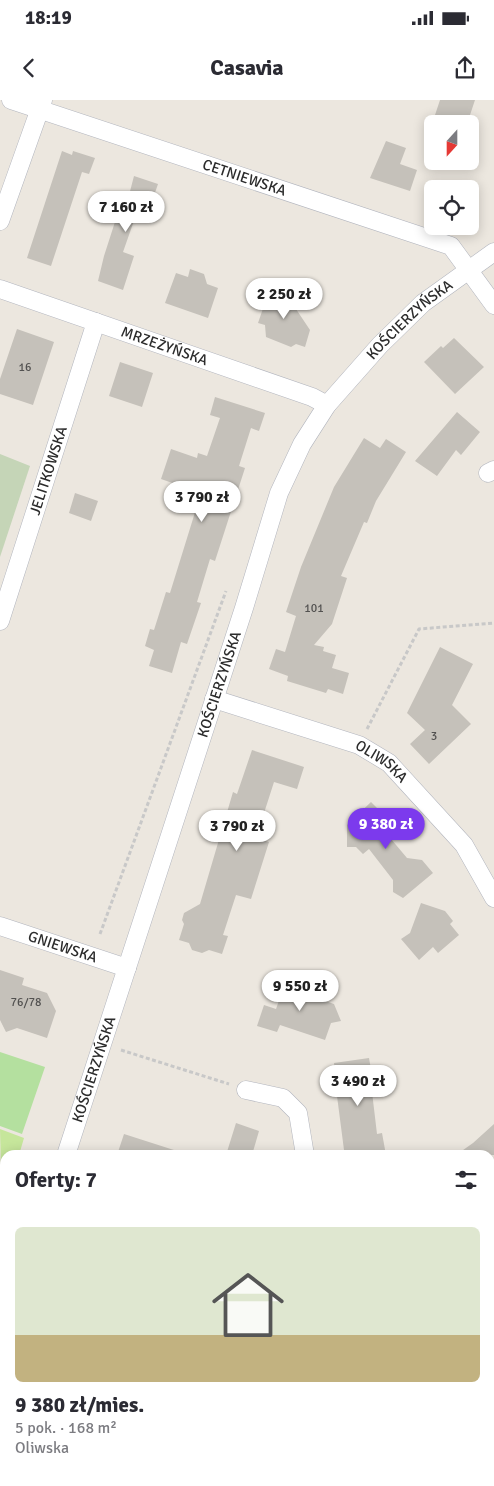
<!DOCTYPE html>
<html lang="pl">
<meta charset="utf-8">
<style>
:root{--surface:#fff;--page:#f2f2f3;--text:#2b2b33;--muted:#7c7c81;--accent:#7c3aed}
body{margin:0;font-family:Signika,sans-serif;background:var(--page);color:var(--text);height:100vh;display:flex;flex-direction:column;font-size:19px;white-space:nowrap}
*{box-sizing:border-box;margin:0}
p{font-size:16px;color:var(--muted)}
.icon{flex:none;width:28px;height:28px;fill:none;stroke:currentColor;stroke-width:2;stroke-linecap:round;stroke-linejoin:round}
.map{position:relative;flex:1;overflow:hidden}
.side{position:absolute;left:0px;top:1050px;width:495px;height:336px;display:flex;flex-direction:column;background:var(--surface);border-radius:15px 15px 0 0;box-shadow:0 2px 12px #0003}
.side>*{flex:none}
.needle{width:32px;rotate:201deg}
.buttons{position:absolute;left:424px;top:15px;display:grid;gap:10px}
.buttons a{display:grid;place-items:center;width:55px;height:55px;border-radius:8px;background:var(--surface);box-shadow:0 2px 12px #0003;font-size:25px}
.price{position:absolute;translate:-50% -42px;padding:0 11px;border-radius:18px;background:#fff;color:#222;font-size:16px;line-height:32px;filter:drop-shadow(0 1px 2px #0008)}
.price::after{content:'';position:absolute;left:50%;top:30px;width:15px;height:11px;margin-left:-8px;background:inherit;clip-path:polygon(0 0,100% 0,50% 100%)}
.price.current{background:var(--accent);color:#fff}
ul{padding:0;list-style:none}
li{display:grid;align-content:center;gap:10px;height:265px;padding:0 15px}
li span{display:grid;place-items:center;height:155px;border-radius:8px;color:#555}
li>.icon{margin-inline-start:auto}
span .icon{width:90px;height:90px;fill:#fffc;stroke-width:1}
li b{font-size:21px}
h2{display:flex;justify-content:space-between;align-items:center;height:60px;padding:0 15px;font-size:21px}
.status{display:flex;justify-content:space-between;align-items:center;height:35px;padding:0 25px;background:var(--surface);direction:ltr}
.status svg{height:14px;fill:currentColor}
header{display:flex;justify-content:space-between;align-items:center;height:65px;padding:0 15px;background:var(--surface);font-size:22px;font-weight:700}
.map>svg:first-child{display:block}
.green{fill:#b4e09f}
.cemetery{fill:#c5d5b7}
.pitch{fill:#c6e69b}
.building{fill:#c5c1ba}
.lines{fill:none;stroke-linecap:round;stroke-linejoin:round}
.minor-casing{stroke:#b2b5be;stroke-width:19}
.path{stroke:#c8c8c8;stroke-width:3;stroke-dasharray:4 2.5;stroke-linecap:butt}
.minor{stroke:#fff;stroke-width:18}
.labels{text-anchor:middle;stroke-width:5;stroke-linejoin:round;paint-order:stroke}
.number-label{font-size:12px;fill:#525150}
.street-label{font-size:15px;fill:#2c2c2c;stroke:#fff}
</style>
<div class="status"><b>18:19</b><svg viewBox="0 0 49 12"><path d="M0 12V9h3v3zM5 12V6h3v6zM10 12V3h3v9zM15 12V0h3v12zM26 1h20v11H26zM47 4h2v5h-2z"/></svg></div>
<header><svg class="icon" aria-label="back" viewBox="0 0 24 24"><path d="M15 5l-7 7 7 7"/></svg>Casavia<svg class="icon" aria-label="share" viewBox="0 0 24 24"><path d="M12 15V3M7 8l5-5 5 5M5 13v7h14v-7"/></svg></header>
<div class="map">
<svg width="494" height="1386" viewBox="0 0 494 1386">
<rect width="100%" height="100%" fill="#ece7df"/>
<path class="green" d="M0 952 45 967 22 1034 0 1026Z"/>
<path class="cemetery" d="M0 354 30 366 0 457Z"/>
<path class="pitch" d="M0 1029 24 1038 19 1055H5V1098L2 1109Z"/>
<path class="building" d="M440 0H475L467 24H432Z
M386 41 406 48 400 64 417 70 410 91 370 78Z
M62 51 72 55 73 51 95 58 89 74 82 72 51 166 27 158Z
M134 76 158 84 146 119 136 115 123 152 134 156 123 190 98 181 104 156 123 97 128 99Z
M190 169 204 174 207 184 218 188 208 218 165 203 176 173 188 177Z
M274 189 290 195 292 200 299 202 296 209 310 230 305 247 296 244 291 247 266 237 265 225 258 223 268 194Z
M17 229 54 242 33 305 0 294V279Z
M454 238 484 267 455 294 424 262 441 246 443 248Z
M120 262 153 273 142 307 109 296Z
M215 297 265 313 259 331 251 328 239 366 245 368 215 461 210 459 197 502 201 503 187 544 181 542 172 573 149 566 154 550 145 546 150 529 154 530 166 492 170 493 201 393 161 379 171 349 197 358 198 353 207 356 220 318 210 315Z
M457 312 480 332 461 355 456 350 437 376 415 361Z
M364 338 380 348 386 339 406 352 376 401 367 423 364 422 341 476 347 478 332 524 314 545 324 547 323 551 336 555 332 568 349 573 343 594 328 589 326 593 287 581 288 576 269 569 276 549 285 552 296 516 286 512 301 467 334 387Z
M75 393 98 401 91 421 69 413Z
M440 547 473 564 452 605 471 624 429 664 410 644 425 630 407 613Z
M252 650 304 667 297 689 274 682 256 738 269 742 251 799 236 795 223 835 228 836 222 854 209 850 202 853 192 850 189 843 179 840 184 824 182 820 184 813 200 804 233 692 237 694Z
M371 702 394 725 386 733 407 758 422 760 433 773 403 798 393 792V780L369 749 363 754 356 747H347V725Z
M421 803 445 811 453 821 450 824 459 835 438 853 433 847 419 860 401 839 410 833Z
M0 870 24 878 22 885 47 893 56 911 47 938 17 928 6 932 0 920Z
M287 878 311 885 308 895 334 904 341 921 331 923 325 940 280 925 277 932 257 926 264 905 276 909Z
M369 958 372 975 380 974 382 991 372 992 377 1034 382 1033 386 1055H347V1050H344L337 996 335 997 332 978H336L334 963Z
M236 1023 259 1031 252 1055H226Z
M494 1024V1055H456L473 1043Z
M124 1034 177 1051V1055H117Z"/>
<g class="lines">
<defs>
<g id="minor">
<path id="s1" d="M11 0 451 146 494 205"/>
<path d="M0 121 43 0"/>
<path id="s2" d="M0 189 312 297 327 305"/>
<path d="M488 373 494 370"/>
<path id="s3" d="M0 521 96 222"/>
<path id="s4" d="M214 599 359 645 389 663 464 745 494 798"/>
<path id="s5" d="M0 826 127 868"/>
<path d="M246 990 283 998 298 1013 305 1055"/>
<path id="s6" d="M66 1055 244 508 279 393 302 344 327 305 380 245 423 203 494 152"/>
<path d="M490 1115 494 1112"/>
<path d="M0 1261 5 1246"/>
<path d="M490 1322 494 1324"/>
</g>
</defs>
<use href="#minor" class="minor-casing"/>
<path class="path" d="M367 629 419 529 494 523
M100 834 226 491
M121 950 229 984"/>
<use href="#minor" class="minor"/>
</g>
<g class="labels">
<g class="number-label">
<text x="25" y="271">16</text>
<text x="314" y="512">101</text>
<text x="434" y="640">3</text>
<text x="26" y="906">76/78</text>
</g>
<g class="street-label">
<text dy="5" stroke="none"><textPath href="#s1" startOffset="246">CETNIEWSKA</textPath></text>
<text dy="5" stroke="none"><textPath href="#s6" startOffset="915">KOŚCIERZYŃSKA</textPath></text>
<text dy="5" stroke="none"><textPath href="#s2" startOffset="174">MRZEŻYŃSKA</textPath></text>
<text dy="5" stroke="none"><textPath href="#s3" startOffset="158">JELITKOWSKA</textPath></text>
<text dy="5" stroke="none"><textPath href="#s6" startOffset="495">KOŚCIERZYŃSKA</textPath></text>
<text dy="5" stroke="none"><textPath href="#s4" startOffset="180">OLIWSKA</textPath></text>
<text dy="5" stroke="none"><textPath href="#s5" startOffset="66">GNIEWSKA</textPath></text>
<text dy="5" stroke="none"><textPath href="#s6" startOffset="90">KOŚCIERZYŃSKA</textPath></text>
</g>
</g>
</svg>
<div class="buttons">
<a><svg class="needle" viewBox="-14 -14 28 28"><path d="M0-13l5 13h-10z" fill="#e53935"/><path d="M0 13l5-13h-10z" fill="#7c7c81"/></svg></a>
<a><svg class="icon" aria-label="locate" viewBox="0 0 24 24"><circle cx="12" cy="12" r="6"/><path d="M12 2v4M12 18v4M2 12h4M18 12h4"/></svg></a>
</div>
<b class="price" style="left:126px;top:133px">7 160 zł</b>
<b class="price" style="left:284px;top:220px">2 250 zł</b>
<b class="price" style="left:202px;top:423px">3 790 zł</b>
<b class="price current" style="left:386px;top:750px">9 380 zł</b>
<b class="price" style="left:237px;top:752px">3 790 zł</b>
<b class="price" style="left:300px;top:912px">9 550 zł</b>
<b class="price" style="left:358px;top:1007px">3 490 zł</b>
<section class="side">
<h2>Oferty: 7<svg class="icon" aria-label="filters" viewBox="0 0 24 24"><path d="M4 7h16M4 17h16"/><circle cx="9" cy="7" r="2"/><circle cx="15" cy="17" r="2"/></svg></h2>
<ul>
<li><span style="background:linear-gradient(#dfe7d0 70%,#c2b280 0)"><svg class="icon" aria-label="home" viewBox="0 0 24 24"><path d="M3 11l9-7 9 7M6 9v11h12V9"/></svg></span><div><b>9 380 zł/mies.</b><p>5 pok. · 168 m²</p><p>Oliwska</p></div></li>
</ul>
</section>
</div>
